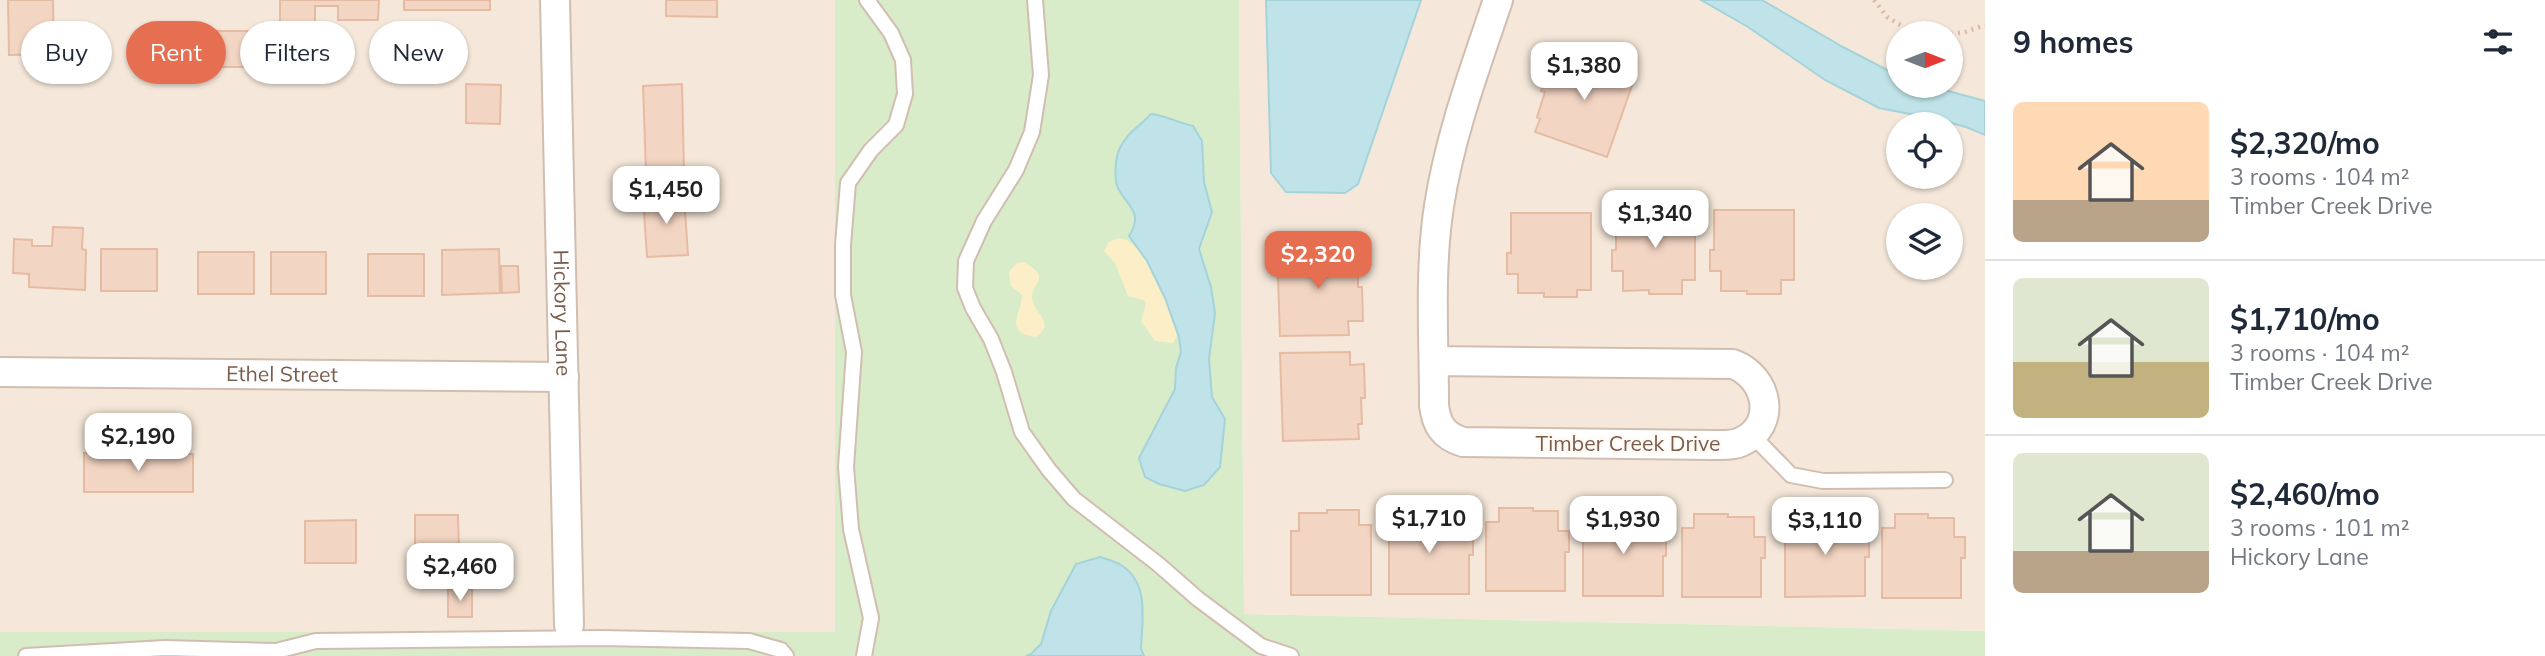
<!DOCTYPE html>
<meta charset="utf-8">
<style>
:root{--surface:#fff;--page:#f2f2f3;--text:#1f2937;--muted:#747a83;--line:#e0e1e3;--accent:#e76f51}
body{margin:0;font-family:Mulish,sans-serif;background:var(--page);color:var(--text);height:100vh;display:flex;flex-direction:column;font-size:26px;white-space:nowrap}
*{box-sizing:border-box;margin:0}
p{font-size:23px;color:var(--muted)}
.icon{flex:none;width:38px;height:38px;fill:none;stroke:currentColor;stroke-width:2;stroke-linecap:round;stroke-linejoin:round}
.map{position:relative;flex:1;overflow:hidden}
.side{display:flex;flex-direction:column;background:var(--surface);width:560px}
.side>*{flex:none}
.guide{position:absolute;left:21px;top:21px;width:665px;height:63px;display:flex;gap:14px}
.needle{width:46px;rotate:90deg}
.controls{position:absolute;left:1886px;top:21px;display:grid;gap:14px}
.controls a{display:grid;place-items:center;width:77px;height:77px;border-radius:50%;background:var(--surface);box-shadow:0 2px 5px #0004;font-size:35px}
.price{position:absolute;translate:-50% -60px;padding:0 16px;border-radius:14px;background:#fff;color:#222;font-size:23px;line-height:46px;filter:drop-shadow(0 2px 4px #0008)}
.price::after{content:'';position:absolute;left:50%;top:42px;width:21px;height:16px;margin-left:-10px;background:inherit;clip-path:polygon(0 0,100% 0,50% 100%)}
.price.active{background:var(--accent);color:#fff}
ul{padding:0;list-style:none}
li{display:flex;align-items:center;gap:21px;height:175px;padding:0 28px}
li+li{border-top:2px solid var(--line)}
li span{display:grid;place-items:center;flex:none;width:196px;height:140px;border-radius:10px;color:#555}
li>.icon{margin-inline-start:auto}
span .icon{width:84px;height:84px;fill:#fffc;stroke-width:1}
li b{font-size:30px}
h2{display:flex;justify-content:space-between;align-items:center;height:84px;padding:0 28px;font-size:30px}
.tag{padding:0 24px;border-radius:32px;background:var(--surface);box-shadow:0 2px 5px #0004;font-size:24px;line-height:63px}
.tag.active{background:var(--accent);color:#fff}
main{display:flex;flex:1;min-height:0}
.map>svg:first-child{display:block}
.residential{fill:#f5e8da;fill-rule:evenodd}
.green{fill:#d8ecc9}
.sand{fill:#fcefc7}
.water{fill:#bfe3e8;stroke:#a5d3da;stroke-width:2}
.building{fill:#f3d5c3;stroke:#e6bba3;stroke-width:2}
.lines{fill:none;stroke-linecap:round;stroke-linejoin:round}
.lane-casing{stroke:#d1beb0;stroke-width:18}
.street-casing{stroke:#d1beb0;stroke-width:32}
.path{stroke:#d9b8a5;stroke-width:4.5;stroke-dasharray:2 5;stroke-linecap:butt}
.lane{stroke:#fff;stroke-width:14}
.street{stroke:#fff;stroke-width:28}
.labels{text-anchor:middle;stroke-width:5;stroke-linejoin:round;paint-order:stroke}
.street-label{font-size:21px;fill:#7a5c4d;stroke:#fffaf3}
</style>
<main>
<div class="map">
<svg width="1985" height="656" viewBox="0 0 1985 656">
<rect width="100%" height="100%" fill="#fdf6ec"/>
<path class="residential" d="M0 0H835V633L0 632Z
M1239 0H1985V631L1244 614ZM1899 33H1951V86H1899ZM1899 124H1951V177H1899ZM1899 215H1951V268H1899Z"/>
<path class="green" d="M835 0H1239L1244 614 1985 631V656H0V632H835Z"/>
<path class="sand" d="M1118 238 1127 240 1136 247 1155 271 1157 284 1169 304 1177 336 1173 343 1155 341 1141 321 1146 304 1144 300 1128 296 1115 263 1104 251 1109 242Z
M1024 262C1053 279 1031 282 1032 298 1033 314 1057 322 1036 337 1002 332 1022 314 1022 295L1011 286 1009 272 1017 263Z"/>
<path class="water" d="M1266 0H1421L1358 184 1345 193 1286 192 1271 173Z
M1701 0H1762L1843 47 1899 76V86H1930L1985 101V135L1966 127 1936 119 1879 108 1825 80 1748 27Z
M1151 114C1164 115 1179 123 1193 126L1202 141 1204 182 1212 212 1199 249 1211 287 1215 313 1209 359 1212 397 1225 419 1220 467 1204 485 1185 491 1159 484 1145 477 1139 458 1175 389 1176 368 1181 352 1179 337 1165 298 1147 261 1129 236C1144 213 1128 207 1118 188 1114 180 1115 159 1119 150 1127 132 1139 127 1151 114Z
M1100 557C1106 559 1115 561 1121 565 1150 583 1142 621 1141 649L1144 656H1026L1031 654 1041 644 1051 611 1076 564Z"/>
<path class="building" d="M8 0H53L54 54 9 55Z
M280 0H379L378 20H338V6H315V27L280 26Z
M404 0H490V10H404Z
M666 0H717V17L666 16Z
M218 31H253L252 67H217Z
M1569 50 1636 74 1607 157 1535 132 1540 119 1537 117 1545 92 1541 91 1552 59 1564 63Z
M466 84 501 85 500 124 466 123Z
M682 84 684 171 646 173 643 86Z
M684 196 688 255 647 257 643 198Z
M1616 210H1695V280H1682V294H1649V290L1623 291V271H1612V250H1616Z
M1714 210H1794V280H1781V294H1747V291H1721V271H1710V250H1714Z
M1511 213H1591V290H1577V297H1544V293H1518V274H1507V253H1511Z
M53 227 83 228 82 249 86 250 85 290 29 287V274L13 273 14 239 32 240V246H52Z
M1354 246V261H1358V287H1362L1363 321H1348L1349 335 1280 336 1277 248Z
M101 249H157V291H101Z
M499 249 500 293 442 295V250Z
M198 252H254V294H198Z
M271 252H326V294H271Z
M368 254H424V296H368Z
M501 266H518L519 292 502 293Z
M1350 352V365L1364 364 1365 398H1361L1362 424H1358L1359 439 1283 441 1280 353Z
M84 453 193 454V492H84Z
M1499 508H1533V511H1558V531H1569V552H1565V591H1486V522H1499Z
M1327 510H1359V525H1371V595H1291V531H1299V513H1327Z
M1402 511H1436V514H1462V534H1473V555H1469V594H1389V525H1402Z
M1596 512H1630V516H1655V535H1666V556H1663V596H1583V526H1596Z
M1799 513H1832V516H1858V536H1869V557H1865V596L1785 597V527H1799Z
M1694 514H1728V517H1754V537H1765V558H1761V597H1682V528H1694Z
M1895 514H1928V518H1954V537H1965V558H1961V598H1882V528H1895Z
M415 515H458L459 548H415Z
M356 520V563H305V521Z
M448 589H472V617H448Z"/>
<g class="lines">
<defs>
<path id="lane" d="M1035 0 1041 75 1032 132 1016 170 984 221 966 261 965 288 973 308 991 339 1004 372 1022 432 1049 470 1074 499 1158 564 1198 599 1261 646 1291 656
M1751 434 1791 475 1823 481 1945 480
M26 656 165 648 276 651 316 641 601 638 749 641 781 650 786 656
M864 656 871 618 851 529 846 467 854 352 843 295V245L848 183 871 150 896 125 905 94 903 60 891 33 867 0"/>
<g id="street">
<path id="s1" d="M555 0 569 625"/>
<path d="M1434 361 1733 364C1768 377 1778 425 1741 442 1732 446 1722 445 1713 445L1463 442C1443 436 1436 424 1434 405 1434 339 1429 271 1439 206 1450 135 1475 68 1498 0"/>
<path id="s2" d="M0 372 564 377"/>
</g>
</defs>
<use href="#lane" class="lane-casing"/>
<use href="#street" class="street-casing"/>
<path class="path" d="M1874 0 1887 17 1914 33
M1951 34 1965 32 1985 25"/>
<use href="#lane" class="lane"/>
<use href="#street" class="street"/>
</g>
<g class="labels">
<g class="street-label">
<text dy="7" stroke="none"><textPath href="#s1" startOffset="313">Hickory Lane</textPath></text>
<text dy="7" stroke="none"><textPath href="#s2" startOffset="282">Ethel Street</textPath></text>
<text x="1628" y="451">Timber Creek Drive</text>
</g>
</g>
</svg>
<div class="controls">
<a><svg class="needle" viewBox="-14 -14 28 28"><path d="M0-13l5 13h-10z" fill="#e53935"/><path d="M0 13l5-13h-10z" fill="#747a83"/></svg></a>
<a><svg class="icon" aria-label="locate" viewBox="0 0 24 24"><circle cx="12" cy="12" r="6"/><path d="M12 2v4M12 18v4M2 12h4M18 12h4"/></svg></a>
<a><svg class="icon" aria-label="layers" viewBox="0 0 24 24"><path d="M12 4l9 5-9 5-9-5zM3 14l9 5 9-5"/></svg></a>
</div>
<b class="price" style="left:1584px;top:102px">$1,380</b>
<b class="price" style="left:666px;top:226px">$1,450</b>
<b class="price" style="left:1655px;top:250px">$1,340</b>
<b class="price active" style="left:1318px;top:291px">$2,320</b>
<b class="price" style="left:138px;top:473px">$2,190</b>
<b class="price" style="left:1429px;top:555px">$1,710</b>
<b class="price" style="left:1623px;top:556px">$1,930</b>
<b class="price" style="left:1825px;top:557px">$3,110</b>
<b class="price" style="left:460px;top:603px">$2,460</b>
<div class="guide">
<a class="tag">Buy</a>
<a class="tag active">Rent</a>
<a class="tag">Filters</a>
<a class="tag">New</a>
</div>
</div>
<section class="side">
<h2>9 homes<svg class="icon" aria-label="filters" viewBox="0 0 24 24"><path d="M4 7h16M4 17h16"/><circle cx="9" cy="7" r="2"/><circle cx="15" cy="17" r="2"/></svg></h2>
<ul>
<li><span style="background:linear-gradient(#ffd9b3 70%,#b9a48a 0)"><svg class="icon" aria-label="home" viewBox="0 0 24 24"><path d="M3 11l9-7 9 7M6 9v11h12V9"/></svg></span><div><b>$2,320/mo</b><p>3 rooms · 104 m²</p><p>Timber Creek Drive</p></div></li>
<li><span style="background:linear-gradient(#dfe7d0 60%,#c2b280 0)"><svg class="icon" aria-label="home" viewBox="0 0 24 24"><path d="M3 11l9-7 9 7M6 9v11h12V9"/></svg></span><div><b>$1,710/mo</b><p>3 rooms · 104 m²</p><p>Timber Creek Drive</p></div></li>
<li><span style="background:linear-gradient(#dfe7d0 70%,#b9a48a 0)"><svg class="icon" aria-label="home" viewBox="0 0 24 24"><path d="M3 11l9-7 9 7M6 9v11h12V9"/></svg></span><div><b>$2,460/mo</b><p>3 rooms · 101 m²</p><p>Hickory Lane</p></div></li>
</ul>
</section>
</main>
